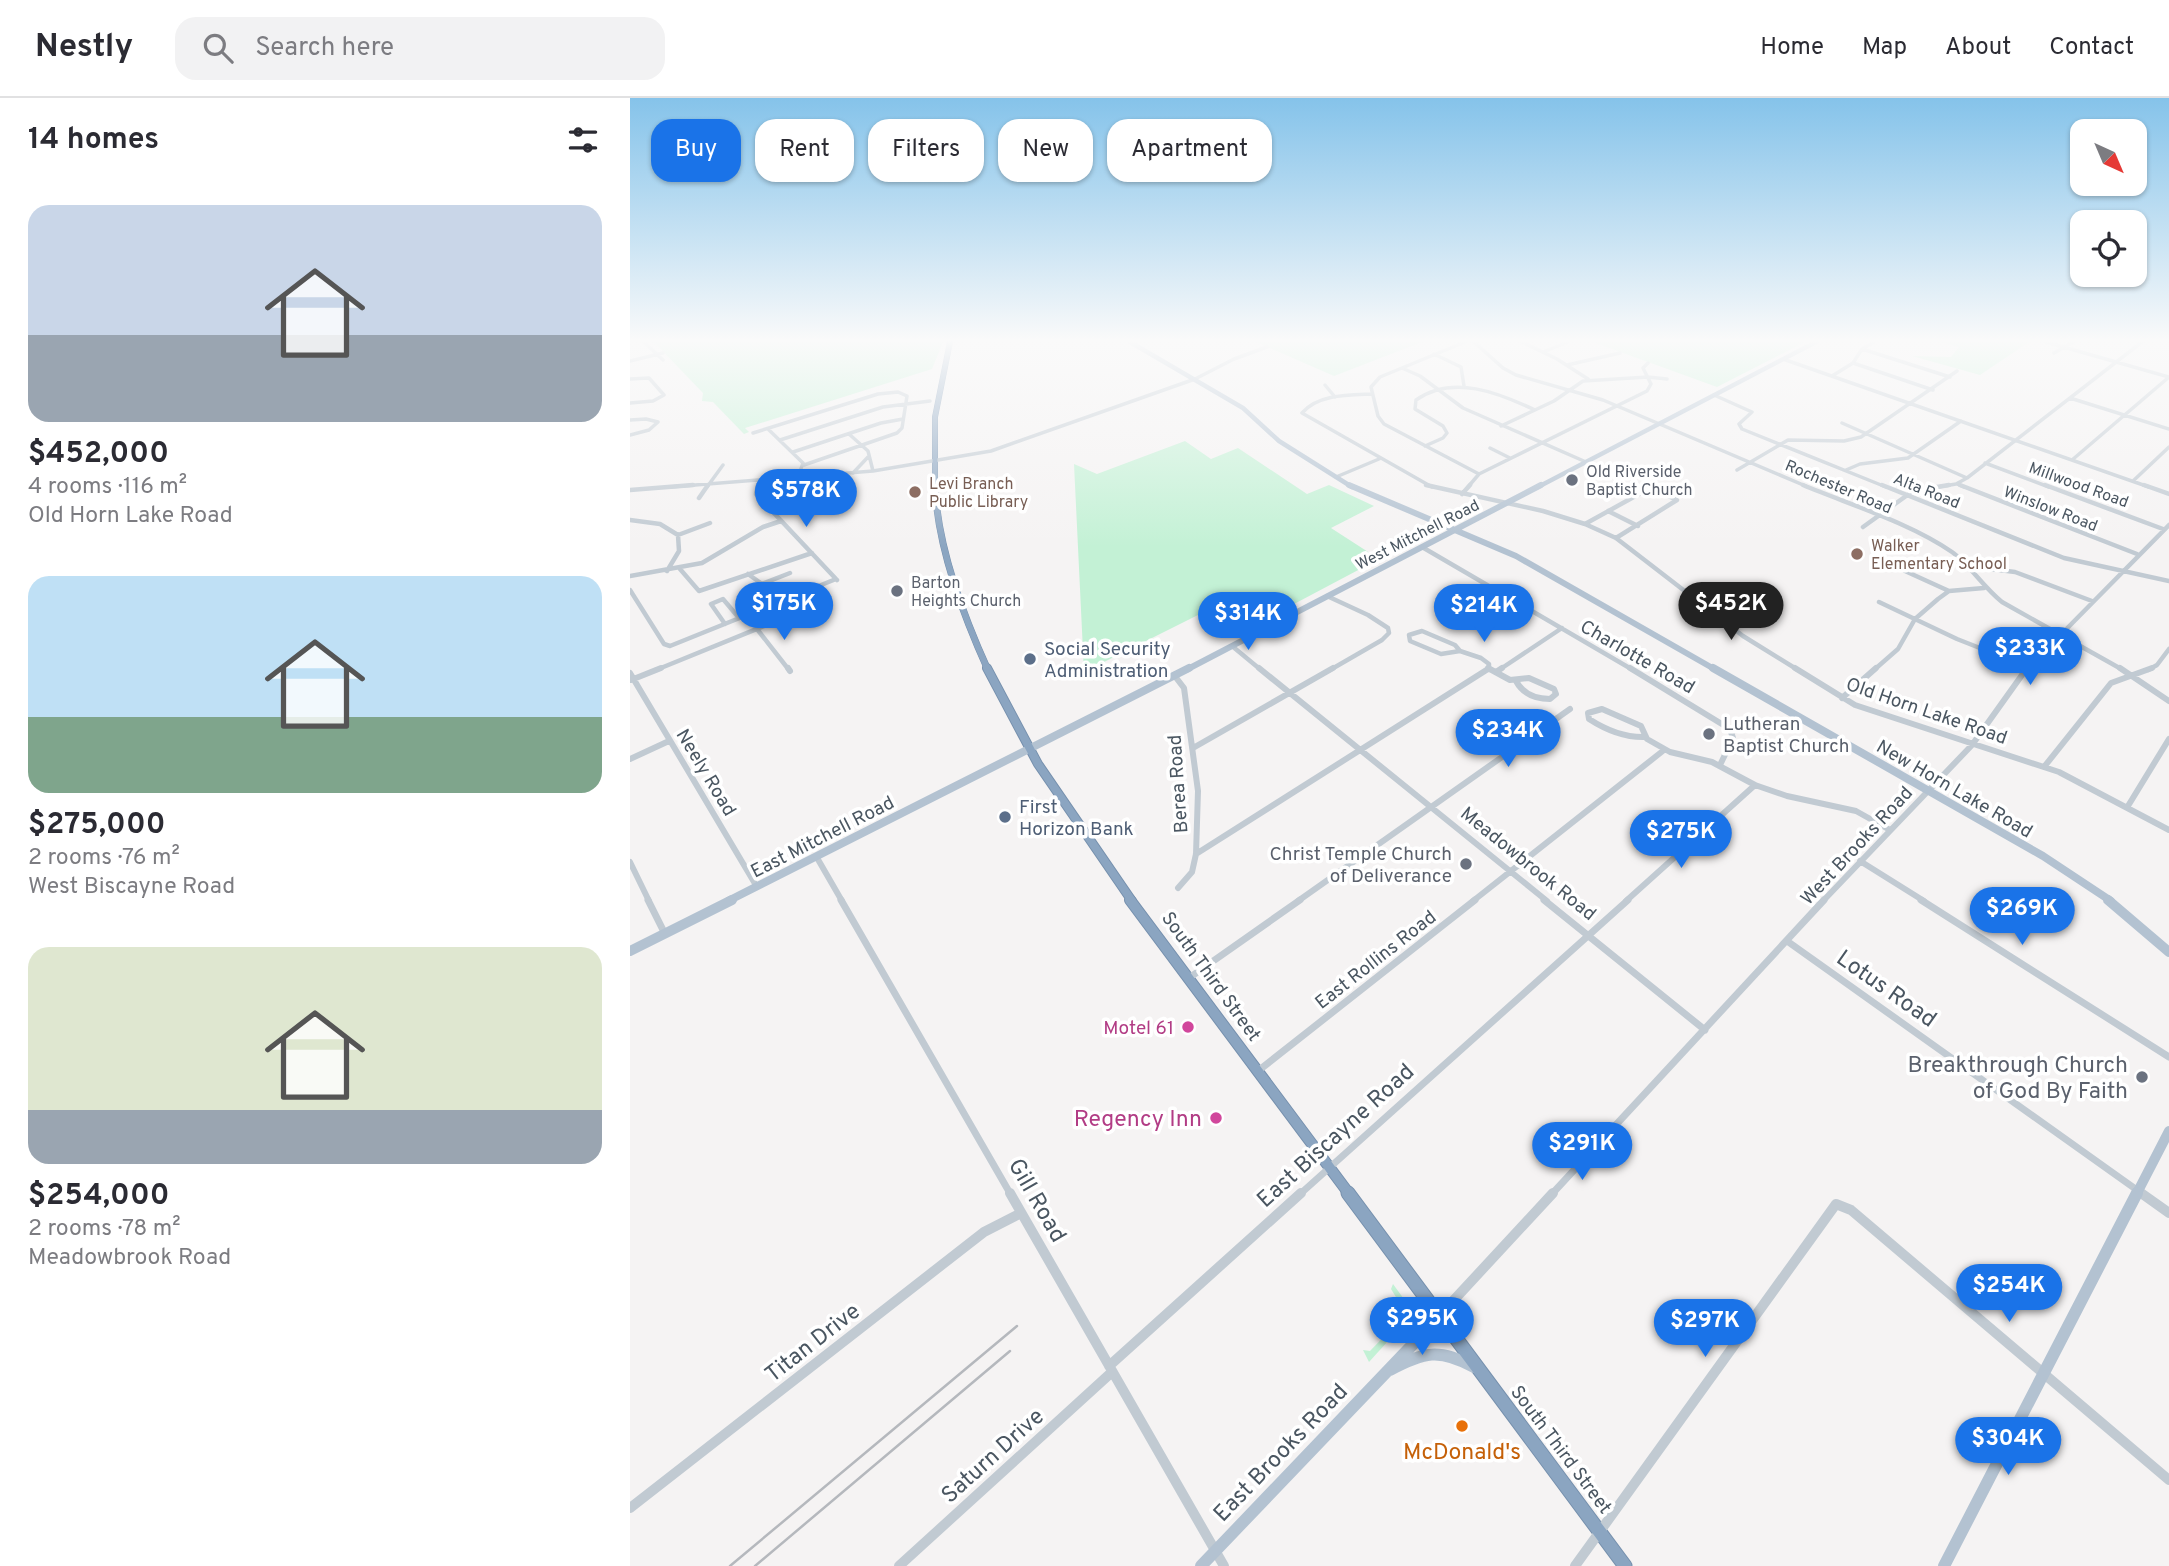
<!DOCTYPE html>
<meta charset="utf-8">
<style>
:root{--surface:#fff;--page:#f2f2f3;--text:#2b2b33;--muted:#7c7c81;--line:#e1e1e2;--accent:#1a73e8}
body{margin:0;font-family:Overpass,sans-serif;background:var(--page);color:var(--text);height:100vh;display:flex;flex-direction:column;font-size:26px;white-space:nowrap}
*{box-sizing:border-box;margin:0}
p{font-size:23px;color:var(--muted)}
.icon{flex:none;width:38px;height:38px;fill:none;stroke:currentColor;stroke-width:2;stroke-linecap:round;stroke-linejoin:round}
.map{position:relative;flex:1;overflow:hidden}
.details{display:flex;flex-direction:column;background:var(--surface);width:630px}
.details>*{flex:none}
.hud{position:absolute;left:21px;top:21px;width:665px;height:63px;display:flex;gap:14px}
.needle{width:46px;rotate:136deg}
.tools{position:absolute;left:1440px;top:21px;display:grid;gap:14px}
.tools a{display:grid;place-items:center;width:77px;height:77px;border-radius:14px;background:var(--surface);box-shadow:0 2px 5px #0004;font-size:35px}
.price{position:absolute;translate:-50% -60px;padding:0 16px;border-radius:24px;background:var(--accent);color:#fff;font-size:23px;line-height:46px;filter:drop-shadow(0 2px 4px #0008)}
.price::after{content:'';position:absolute;left:50%;top:42px;width:21px;height:16px;margin-left:-10px;background:inherit;clip-path:polygon(0 0,100% 0,50% 100%)}
.price.active{background:#222;color:#fff}
ul{padding:0;list-style:none}
li{display:grid;align-content:center;gap:14px;height:371px;padding:0 28px}
li span{display:grid;place-items:center;height:217px;border-radius:21px;color:#555}
li>.icon{margin-inline-start:auto}
span .icon{width:126px;height:126px;fill:#fffc;stroke-width:1}
li b{font-size:30px}
h2{display:flex;justify-content:space-between;align-items:center;height:84px;padding:0 28px;font-size:30px}
.tag{padding:0 24px;border-radius:21px;background:var(--surface);box-shadow:0 2px 5px #0004;font-size:24px;line-height:63px}
.tag.active{background:var(--accent);color:#fff}
header{display:flex;align-items:center;gap:42px;box-sizing:border-box;height:98px;padding:0 35px;background:var(--surface);border-bottom:2px solid var(--line)}
header strong{font-size:33px}
nav{display:flex;gap:38px;margin-inline-start:auto;font-size:24px}
.search{width:490px;height:63px;background:var(--page);display:flex;align-items:center;gap:18px;box-sizing:border-box;padding:0 24px;border-radius:21px;color:var(--muted);font-size:26px}
main{display:flex;flex:1;min-height:0}
.map>svg:first-child{display:block}
.green{fill:#c3f1d5}
.lines{fill:none;stroke-linecap:round;stroke-linejoin:round}
.highway-far4-casing{stroke:#7690ad;stroke-width:6}
.highway-far3-casing{stroke:#7690ad;stroke-width:7}
.highway-far2-casing{stroke:#7690ad;stroke-width:10}
.highway-far1-casing{stroke:#7690ad;stroke-width:12}
.highway-casing{stroke:#7690ad;stroke-width:15}
.minor-far4{stroke:#c1cad2;stroke-width:3.5}
.minor-far3{stroke:#c1cad2;stroke-width:4.5}
.minor-far2{stroke:#c1cad2;stroke-width:6}
.minor-far1{stroke:#c1cad2;stroke-width:7}
.minor{stroke:#c1cad2;stroke-width:10}
.major-far4{stroke:#b3c2d1;stroke-width:4.5}
.major-far3{stroke:#b3c2d1;stroke-width:6}
.major-far2{stroke:#b3c2d1;stroke-width:8}
.major-far1{stroke:#b3c2d1;stroke-width:10}
.major{stroke:#b3c2d1;stroke-width:12}
.highway-far4{stroke:#8ba5c1;stroke-width:5}
.highway-far3{stroke:#8ba5c1;stroke-width:6}
.highway-far2{stroke:#8ba5c1;stroke-width:8}
.highway-far1{stroke:#8ba5c1;stroke-width:10}
.highway{stroke:#8ba5c1;stroke-width:13}
.rail{stroke:#b5b8bd;stroke-width:2.5}
.worship-dot{fill:#6b7280;stroke:#fff;stroke-width:2.5}
.education-dot{fill:#8d6e63;stroke:#fff;stroke-width:2.5}
.service-dot{fill:#5c6f8a;stroke:#fff;stroke-width:2.5}
.hotel-dot{fill:#d1479c;stroke:#fff;stroke-width:2.5}
.food-dot{fill:#e8710a;stroke:#fff;stroke-width:2.5}
.labels{text-anchor:middle;stroke-width:7;stroke-linejoin:round;paint-order:stroke}
.far-worship-label{font-size:16px;fill:#5b616d;stroke:#fff;text-anchor:start}
.far-education-label{font-size:16px;fill:#785e54;stroke:#fff;text-anchor:start}
.far-street-label{font-size:16px;fill:#4a5661;stroke:#fff}
.service-label{font-size:19px;fill:#4e5e75;stroke:#fff;text-anchor:start}
.street-label{font-size:19px;fill:#4a5661;stroke:#fff}
.worship-label{font-size:19px;fill:#5b616d;stroke:#fff;text-anchor:start}
.hotel-label{font-size:19px;fill:#b23c85;stroke:#fff;text-anchor:end}
.near-street-label{font-size:23px;fill:#4a5661;stroke:#fff}
.near-worship-label{font-size:23px;fill:#5b616d;stroke:#fff;text-anchor:end}
.near-hotel-label{font-size:23px;fill:#b23c85;stroke:#fff;text-anchor:end}
.near-food-label{font-size:23px;fill:#c56008;stroke:#fff}
</style>
<header>
<strong>Nestly</strong>
<div class="search"><svg class="icon" aria-label="search" viewBox="0 0 24 24"><circle cx="10" cy="10" r="6"/><path d="M15 15l6 6"/></svg>Search here</div>
<nav><a>Home</a><a>Map</a><a>About</a><a>Contact</a></nav>
</header>
<main>
<section class="details">
<h2>14 homes<svg class="icon" aria-label="filters" viewBox="0 0 24 24"><path d="M4 7h16M4 17h16"/><circle cx="9" cy="7" r="2"/><circle cx="15" cy="17" r="2"/></svg></h2>
<ul>
<li><span style="background:linear-gradient(#c9d6e8 60%,#9aa5b1 0)"><svg class="icon" aria-label="home" viewBox="0 0 24 24"><path d="M3 11l9-7 9 7M6 9v11h12V9"/></svg></span><div><b>$452,000</b><p>4 rooms · 116 m²</p><p>Old Horn Lake Road</p></div></li>
<li><span style="background:linear-gradient(#bfe0f5 65%,#7fa58c 0)"><svg class="icon" aria-label="home" viewBox="0 0 24 24"><path d="M3 11l9-7 9 7M6 9v11h12V9"/></svg></span><div><b>$275,000</b><p>2 rooms · 76 m²</p><p>West Biscayne Road</p></div></li>
<li><span style="background:linear-gradient(#dfe7d0 75%,#9aa5b1 0)"><svg class="icon" aria-label="home" viewBox="0 0 24 24"><path d="M3 11l9-7 9 7M6 9v11h12V9"/></svg></span><div><b>$254,000</b><p>2 rooms · 78 m²</p><p>Meadowbrook Road</p></div></li>
</ul>
</section>
<div class="map">
<svg width="1539" height="1468" viewBox="0 0 1539 1468">
<rect width="100%" height="100%" fill="#f5f3f3"/>
<path class="green" d="M24 244H313L302 271 115 330 119 334 114 336 83 304 72 303 73 295Z
M626 244H792L704 278Z
M963 244H1175L1087 289Z
M1311 244H1399L1350 277 1282 258 1321 259 1329 249Z
M555 343 581 361 608 350 677 396 699 387 744 408 701 430 749 461 634 522 606 498 454 574 444 366 467 376Z
M763 1186 779 1208V1220L739 1264 733 1252 740 1253 770 1222V1219L765 1216 769 1204 761 1191Z"/>
<g class="lines">
<defs>
<path id="highway-far4" d="M305 389V319L320 244"/>
<path id="highway-far3" d="M305 387C307 448 333 517 358 572"/>
<path id="highway-far2" d="M357 570 408 666 502 803"/>
<path id="highway-far1" d="M500 802 720 1097"/>
<path id="highway" d="M718 1095 995 1468"/>
</defs>
<use href="#highway-far4" class="highway-far4-casing"/>
<use href="#highway-far3" class="highway-far3-casing"/>
<use href="#highway-far2" class="highway-far2-casing"/>
<use href="#highway-far1" class="highway-far1-casing"/>
<use href="#highway" class="highway-casing"/>
<path class="minor-far4" d="M14 244 33 262
M835 244 750 279 741 289 748 318 754 326 849 376
M844 244 873 270 886 277 973 302 1178 389
M892 244 927 261 958 281
M1416 244 1539 279
M1232 251 1320 279
M913 254 938 244
M1424 255 1443 244
M804 256 831 269 834 288
M1153 261 1519 389
M0 263 33 255
M1223 265 1303 292
M937 267 990 255
M772 270 790 278 833 310 956 364
M1202 278 1223 265 1232 251 1244 244
M0 281 19 280 34 297 23 303 0 305
M695 287 705 299
M742 296C719 297 688 296 672 315L802 389
M1084 297 1122 314 1109 326 1112 331 1256 389
M1440 300 1539 331
M0 322 16 321 28 324 19 332 0 337
M1212 325 1337 380
M871 328 924 303 953 283 1018 279 1037 281
M138 331 173 365 168 379
M123 335 248 296 268 294 277 298 272 330 267 335 174 367
M219 336 238 353 243 373
M150 342 253 309 300 303
M795 348 813 340 817 335 813 328 785 311 786 302C823 276 869 295 905 312
M860 350 880 360
M163 354 251 325 273 321
M1442 362 1539 279
M1355 365 1419 389
M1107 372 1158 342 1214 343 1231 339 1327 273
M1216 372 1230 366 1278 360 1331 323
M223 375 238 359
M706 379 749 361
M1503 383 1539 349
M1327 386 1334 389
M40 389 243 373 361 353 565 281 604 261 637 249
M77 389 93 367
M127 389 132 381
M838 389 849 376 1017 293 1021 286 1013 270 1018 265
M1308 389 1326 386 1337 380 1512 244"/>
<path class="minor-far3" d="M128 387 126 396 207 482
M796 387 913 413 955 426 986 440 1113 538 1168 572
M1173 387C1221 407 1280 425 1322 454 1339 466 1353 489 1372 504L1493 572
M1252 387 1434 460 1539 483
M1330 387 1507 456
M1415 387 1533 431
M1514 387 1539 396
M0 392 63 387
M832 396 840 387
M69 400 78 387
M978 413 1008 428
M0 422 30 426 48 437 49 453 37 473
M955 426 1020 390 1047 402 986 440
M1233 429 1283 393 1319 387
M48 437 80 425
M792 449 1003 572
M1337 468 1385 474 1462 503
M50 471 69 493 182 455
M1275 473 1319 493
M118 476 132 486 160 475
M0 478 72 465 133 429 151 423
M0 492 34 546 40 548 206 481
M697 498 738 517 758 530 759 535 752 542 700 572
M1249 504 1327 541 1398 569
M95 526 81 506 93 501 109 520
M127 531 159 572
M792 533 825 547 830 553 811 556 780 543 779 537Z
M602 548 631 572
M830 553 851 560 859 566V572
M26 572 161 517
M869 572 932 530
M1244 572 1268 551 1285 521 1308 501 1319 493 1354 490
M1396 572 1539 427
M1518 572 1527 567 1539 551"/>
<path class="minor-far2" d="M158 570 160 573
M629 570 917 803
M858 570 880 582 899 580 924 591 926 596 920 601C906 601 893 596 886 583
M1000 570 1100 631 1103 640 1090 667
M1165 570 1225 607 1429 674 1539 732
M1490 570 1539 603
M866 574 872 570
M0 575 127 789
M544 577 554 590 568 693 566 756 562 774 548 790
M1 582 31 570
M1212 600 1246 570
M1016 639C995 640 976 632 959 621L958 615 972 611 1011 628 1017 641 1040 654 1082 664 1125 687 1157 698 1226 713 1260 732
M563 650 703 570
M0 661 39 643
M1414 669 1481 585 1522 570
M1498 708 1539 641
M566 756 858 571
M186 758 212 803
M1230 763 1294 803
M0 764 19 803
M668 803 940 611
M843 803 1034 652
M996 803 1125 687
M1193 803 1342 647 1397 570"/>
<path class="minor-far1" d="M18 802 34 834
M211 802 381 1097
M914 802 1075 932
M1291 802 1539 959
M1157 843 1514 1097
M559 880 670 802
M628 973 845 802
M669 1097 998 802
M921 1097 1194 802"/>
<path class="minor" d="M380 1095 594 1468
M1511 1095 1539 1115
M810 1217 923 1095
M479 1268 671 1095
M0 1410 354 1134 391 1115
M269 1468 482 1274
M945 1468 1206 1106 1221 1112 1539 1382"/>
<path class="major-far4" d="M500 244 613 310 649 343 722 389
M908 389 1186 244"/>
<path class="major-far3" d="M719 387 886 458 1086 572
M556 572 911 387"/>
<path class="major-far2" d="M1083 570 1413 758 1481 803
M98 803 559 570"/>
<path class="major-far1" d="M1478 802 1539 854
M0 853 102 802
M1506 1097 1539 1033"/>
<path class="major" d="M760 1272C794 1254 809 1250 844 1269
M571 1468 810 1218
M1314 1468 1507 1095"/>
<use href="#highway-far4" class="highway-far4"/>
<use href="#highway-far3" class="highway-far3"/>
<use href="#highway-far2" class="highway-far2"/>
<use href="#highway-far1" class="highway-far1"/>
<use href="#highway" class="highway"/>
<path class="rail" d="M100 1468 387 1228
M125 1468 380 1253"/>
</g>
<linearGradient id="sky" x2="0" y2="1"><stop stop-color="#85c3ea"/><stop offset="0.54" stop-color="#fafafa"/><stop offset="1" stop-color="#fafafa" stop-opacity="0"/></linearGradient>
<rect width="1539" height="449" fill="url(#sky)"/>
<g class="worship-dot">
<circle cx="942" cy="382" r="7"/>
<circle cx="267" cy="493" r="7"/>
<circle cx="1079" cy="636" r="7"/>
<circle cx="836" cy="766" r="7"/>
<circle cx="1512" cy="979" r="7"/>
</g>
<g class="education-dot">
<circle cx="285" cy="394" r="7"/>
<circle cx="1227" cy="456" r="7"/>
</g>
<g class="service-dot">
<circle cx="400" cy="561" r="7"/>
<circle cx="375" cy="719" r="7"/>
</g>
<g class="hotel-dot">
<circle cx="558" cy="929" r="7"/>
<circle cx="586" cy="1020" r="7"/>
</g>
<circle class="food-dot" cx="832" cy="1328" r="7"/>
<g class="labels">
<g class="far-worship-label">
<text x="956" y="379">Old Riverside<tspan x="956" dy="18">Baptist Church</tspan></text>
<text x="281" y="490">Barton<tspan x="281" dy="18">Heights Church</tspan></text>
</g>
<g class="far-education-label">
<text x="299" y="391">Levi Branch<tspan x="299" dy="18">Public Library</tspan></text>
<text x="1241" y="453">Walker<tspan x="1241" dy="18">Elementary School</tspan></text>
</g>
<g class="far-street-label">
<text transform="translate(1449 386) rotate(20)" y="6">Millwood Road</text>
<text transform="translate(1209 388) rotate(23)" y="6">Rochester Road</text>
<text transform="translate(1297 392) rotate(22)" y="6">Alta Road</text>
<text transform="translate(1421 410) rotate(21)" y="6">Winslow Road</text>
<text transform="translate(787 436) rotate(-27)" y="6">West Mitchell Road</text>
</g>
<g class="service-label">
<text x="414" y="557">Social Security<tspan x="414" dy="22">Administration</tspan></text>
<text x="389" y="715">First<tspan x="389" dy="22">Horizon Bank</tspan></text>
</g>
<g class="street-label">
<text transform="translate(1008 558) rotate(30)" y="7">Charlotte Road</text>
<text transform="translate(1297 612) rotate(19)" y="7">Old Horn Lake Road</text>
<text transform="translate(77 674) rotate(59)" y="7">Neely Road</text>
<text transform="translate(547 686) rotate(-94)" y="7">Berea Road</text>
<text transform="translate(1325 690) rotate(30)" y="7">New Horn Lake Road</text>
<text transform="translate(192 738) rotate(-27)" y="7">East Mitchell Road</text>
<text transform="translate(1226 747) rotate(-47)" y="7">West Brooks Road</text>
<text transform="translate(899 765) rotate(39)" y="7">Meadowbrook Road</text>
<text transform="translate(745 861) rotate(-38)" y="7">East Rollins Road</text>
<text transform="translate(582 878) rotate(54)" y="7">South Third Street</text>
<text transform="translate(932 1351) rotate(53)" y="7">South Third Street</text>
</g>
<g class="worship-label">
<text x="1093" y="632">Lutheran<tspan x="1093" dy="22">Baptist Church</tspan></text>
<text x="822" y="762" text-anchor="end">Christ Temple Church<tspan x="822" dy="22">of Deliverance</tspan></text>
</g>
<g class="hotel-label">
<text x="544" y="936">Motel 61</text>
</g>
<g class="near-street-label">
<text transform="translate(1257 890) rotate(35)" y="8">Lotus Road</text>
<text transform="translate(705 1037) rotate(-42)" y="8">East Biscayne Road</text>
<text transform="translate(408 1102) rotate(60)" y="8">Gill Road</text>
<text transform="translate(182 1244) rotate(-38)" y="8">Titan Drive</text>
<text transform="translate(650 1354) rotate(-46)" y="8">East Brooks Road</text>
<text transform="translate(362 1357) rotate(-42)" y="8">Saturn Drive</text>
</g>
<g class="near-worship-label">
<text x="1498" y="974">Breakthrough Church<tspan x="1498" dy="26">of God By Faith</tspan></text>
</g>
<g class="near-hotel-label">
<text x="572" y="1028">Regency Inn</text>
</g>
<g class="near-food-label">
<text x="832" y="1361">McDonald's</text>
</g>
</g>
</svg>
<div class="tools">
<a><svg class="needle" viewBox="-14 -14 28 28"><path d="M0-13l5 13h-10z" fill="#e53935"/><path d="M0 13l5-13h-10z" fill="#7c7c81"/></svg></a>
<a><svg class="icon" aria-label="locate" viewBox="0 0 24 24"><circle cx="12" cy="12" r="6"/><path d="M12 2v4M12 18v4M2 12h4M18 12h4"/></svg></a>
</div>
<b class="price" style="left:176px;top:431px">$578K</b>
<b class="price" style="left:154px;top:544px">$175K</b>
<b class="price active" style="left:1101px;top:544px">$452K</b>
<b class="price" style="left:854px;top:546px">$214K</b>
<b class="price" style="left:618px;top:554px">$314K</b>
<b class="price" style="left:1400px;top:589px">$233K</b>
<b class="price" style="left:878px;top:671px">$234K</b>
<b class="price" style="left:1051px;top:772px">$275K</b>
<b class="price" style="left:1392px;top:849px">$269K</b>
<b class="price" style="left:952px;top:1084px">$291K</b>
<b class="price" style="left:1379px;top:1226px">$254K</b>
<b class="price" style="left:792px;top:1259px">$295K</b>
<b class="price" style="left:1075px;top:1261px">$297K</b>
<b class="price" style="left:1378px;top:1379px">$304K</b>
<div class="hud">
<a class="tag active">Buy</a>
<a class="tag">Rent</a>
<a class="tag">Filters</a>
<a class="tag">New</a>
<a class="tag">Apartment</a>
</div>
</div>
</main>
